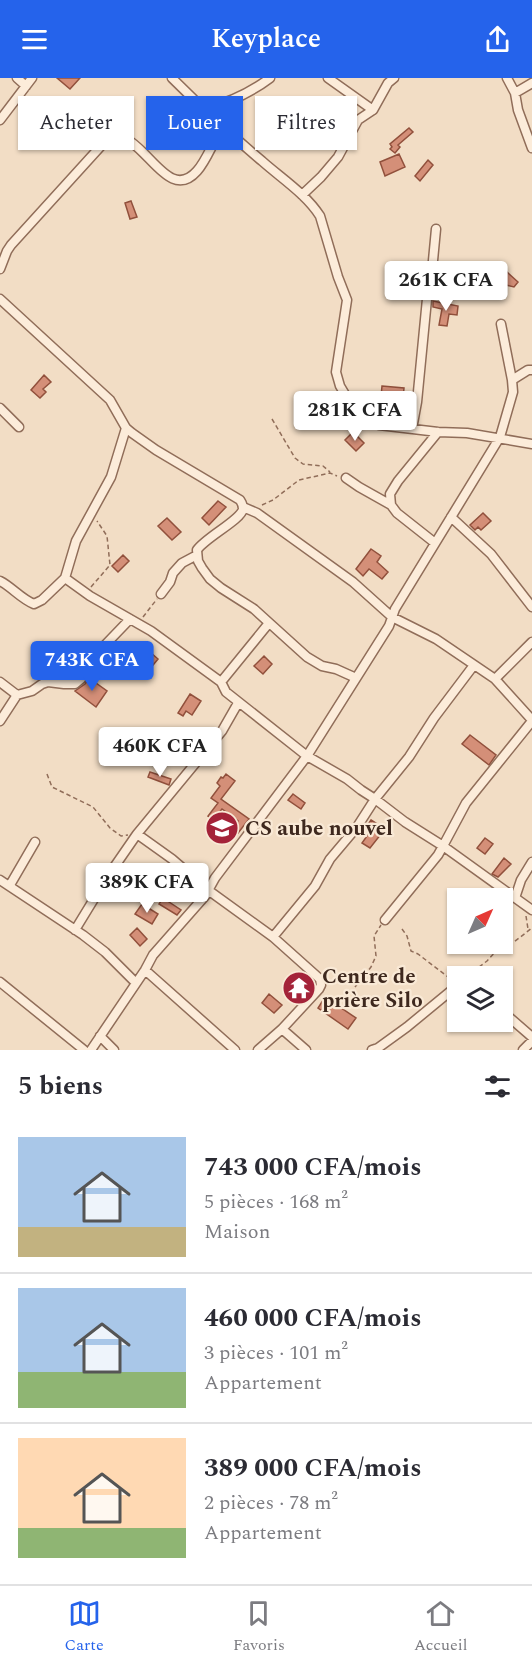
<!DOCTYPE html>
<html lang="fr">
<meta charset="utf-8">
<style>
:root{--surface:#fff;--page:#f7f7f7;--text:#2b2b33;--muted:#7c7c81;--line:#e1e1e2;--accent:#2563eb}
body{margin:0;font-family:Spectral,serif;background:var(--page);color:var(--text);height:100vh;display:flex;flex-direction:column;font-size:22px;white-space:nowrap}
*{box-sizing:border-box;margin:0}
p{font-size:20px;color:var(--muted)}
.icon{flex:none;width:33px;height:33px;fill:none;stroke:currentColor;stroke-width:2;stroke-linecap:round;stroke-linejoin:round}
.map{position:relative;height:972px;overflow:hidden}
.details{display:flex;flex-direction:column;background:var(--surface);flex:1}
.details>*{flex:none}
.hud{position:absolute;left:18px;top:18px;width:496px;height:54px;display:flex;gap:12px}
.needle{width:39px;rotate:45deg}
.fabs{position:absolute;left:447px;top:810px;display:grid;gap:12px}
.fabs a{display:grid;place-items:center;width:66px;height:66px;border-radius:0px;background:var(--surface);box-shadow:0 2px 4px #0004;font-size:30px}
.price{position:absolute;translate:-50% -51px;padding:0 14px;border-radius:6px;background:#fff;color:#222;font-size:20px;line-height:39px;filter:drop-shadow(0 2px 3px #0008)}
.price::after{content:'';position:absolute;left:50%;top:36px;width:18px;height:14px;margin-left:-9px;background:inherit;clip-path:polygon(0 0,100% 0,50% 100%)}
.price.on{background:var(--accent);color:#fff}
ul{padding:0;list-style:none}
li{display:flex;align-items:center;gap:18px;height:150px;padding:0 18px}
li+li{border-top:2px solid var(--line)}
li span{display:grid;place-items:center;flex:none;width:168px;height:120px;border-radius:0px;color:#555}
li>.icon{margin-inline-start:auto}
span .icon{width:72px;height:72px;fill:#fffc;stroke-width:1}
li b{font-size:26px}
h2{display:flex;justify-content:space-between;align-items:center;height:72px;padding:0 18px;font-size:26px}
.pill{padding:0 21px;border-radius:0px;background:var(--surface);box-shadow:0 2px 4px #0004;font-size:21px;line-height:54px}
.pill.on{background:var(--accent);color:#fff}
header{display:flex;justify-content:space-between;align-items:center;height:78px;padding:0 18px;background:var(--accent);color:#fff;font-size:27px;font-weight:600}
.menu{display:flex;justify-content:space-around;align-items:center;height:84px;border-top:2px solid var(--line);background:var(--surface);font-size:16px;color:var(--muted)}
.menu a{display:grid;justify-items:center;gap:3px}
.menu .on{color:var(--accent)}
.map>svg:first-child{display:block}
.building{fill:#d48f78;stroke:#91503c;stroke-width:1.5}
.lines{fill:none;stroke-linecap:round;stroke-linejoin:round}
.minor-casing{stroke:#906d59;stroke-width:11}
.path{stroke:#906d59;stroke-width:1.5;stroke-dasharray:4.5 3;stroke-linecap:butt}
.minor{stroke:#fcecda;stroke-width:8}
.labels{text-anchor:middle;stroke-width:4.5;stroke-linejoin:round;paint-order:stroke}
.poi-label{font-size:21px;font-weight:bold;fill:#3e281e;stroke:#f9e9d6;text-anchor:start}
</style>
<header><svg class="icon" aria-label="menu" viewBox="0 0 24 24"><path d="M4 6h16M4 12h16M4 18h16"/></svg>Keyplace<svg class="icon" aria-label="share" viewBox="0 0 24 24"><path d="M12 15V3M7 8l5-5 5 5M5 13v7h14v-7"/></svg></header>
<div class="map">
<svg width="532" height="972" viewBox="0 0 532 972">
<rect width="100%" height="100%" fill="#f2ddc5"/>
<path class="building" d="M57 0H80L70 11Z
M319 30 323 34 309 49 305 45Z
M409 50 413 54 398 67 400 69 395 75 390 71 392 69 390 66Z
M399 76 405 89 385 98 380 84Z
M428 82 433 87 420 103 415 98Z
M131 123 137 139 130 141 125 125Z
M507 194 518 204 514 209 506 207 503 204 490 202 491 195 504 197Z
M433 223 458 228 457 237 449 236 447 248 439 247 442 231 433 229Z
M44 297 51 304 43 311 46 314 40 320 31 312Z
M382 308 404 310 401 343 379 340Z
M353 354 364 365 356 373 345 362Z
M218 423 226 429 209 447 202 440Z
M483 435 491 443 481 452 478 449 475 452 470 447Z
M167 440 181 454 172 462 158 448Z
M371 471 381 478 377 484 388 494 382 501 369 491 363 498 356 491Z
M123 477 129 483 118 494 112 488Z
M150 574 158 581 149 592 141 585Z
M264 578 272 586 263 596 254 588Z
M89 600 107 613 96 629 75 613 85 606Z
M190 616 201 623 192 637 186 633 183 638 178 635Z
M470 657 496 677 489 687 462 666Z
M150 694 171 701 169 707 148 699Z
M226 696 235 703 221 721 249 741 235 759 229 755 238 743 222 731 213 742 208 738 218 725 211 720 220 708 217 705 221 699 223 700Z
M293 716 305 725 301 731 288 722Z
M371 742 385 751 370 770 362 765 372 751 367 748Z
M485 760 493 766 485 776 477 770Z
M504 780 511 786 498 799 492 796Z
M163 820 181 832 177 837 159 826Z
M142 826 158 836 152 846 135 836Z
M137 850 147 861 140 868 130 857Z
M269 916 282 927 274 935 262 925Z
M325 919 356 940 348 951 318 930Z"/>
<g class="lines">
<defs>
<path id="minor" d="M17 0 26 8
M172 0C201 29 231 57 262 83 281 100 306 116 320 138L338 199 347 222 336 294 340 308 346 318 356 331 369 342 379 347 438 354 467 355 532 366
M328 0 373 32
M507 0 515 15 518 32 532 70
M515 15 532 5
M204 31C228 25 250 15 270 0
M0 42 32 0
M302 117 321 99 338 79 358 42 373 32 388 5 394 0
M0 191 7 173 11 167 110 58C144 52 166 128 197 93 207 82 213 63 223 49
M0 221 110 322 126 350 132 355 156 372 240 422C242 425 243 427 243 431 241 442 206 459 197 472L198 483 202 490 210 501 221 510 254 531 307 579 322 588 336 591 356 600
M501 246 512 302
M0 330 19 349
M412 351 417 324 427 221 432 193 436 151
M346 400 359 409 391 427
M243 429 257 435 353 504 392 539 436 561 495 601 532 642
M451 439 491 476 532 529
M435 465 397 435 391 427 390 416 398 403 438 354
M65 500 90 518 151 553 221 604 226 614 307 678 347 701 361 712 375 721 405 744 443 768 466 725 532 643
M0 503C12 509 21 521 34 526L42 522 65 500 76 463 111 399 126 350
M161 516 170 504 173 495 182 485 197 477
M495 601 532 564
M0 604 17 617 0 643
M221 604 269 545
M17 617 32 613 42 606 48 604 64 606H75L81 601 105 567 130 541
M137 756 172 781 208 812 273 859 320 901 321 907 319 911 282 951 258 972
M0 802 83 857 105 874 136 905
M10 807 35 764
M515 820 521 802 532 784
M385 842 438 777 443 768 532 832
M75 852 108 798 137 756 222 653 238 625
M273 859 315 808 330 781 357 749 375 721 409 679 434 640 474 587
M145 892 235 972
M0 904 84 972
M502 933 532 959
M282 951 306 972
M100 958 114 972
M91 972 145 892 153 877 205 818 215 800 307 678 389 548 395 531 500 359 513 314 512 302 528 292H532
M372 972 378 970 407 949 458 907
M523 972 532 963"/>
</defs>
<use href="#minor" class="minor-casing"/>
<path class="path" d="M272 341 295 380 303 386 323 388 330 394
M262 427 273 422 299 402 330 395 337 398
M91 509 110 487 107 458 97 443
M143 539 157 521
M47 696 52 709 93 729 110 750 121 758 128 757
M526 838 528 851
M402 851 407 858 411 873 418 876 452 902
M467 898 487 883 496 873 510 867 532 850
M355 909 371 889 376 878 374 858 381 847"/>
<use href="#minor" class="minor"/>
</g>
<defs>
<symbol id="school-disc" viewBox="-11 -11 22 22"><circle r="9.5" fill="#a42339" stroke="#f9e9d6"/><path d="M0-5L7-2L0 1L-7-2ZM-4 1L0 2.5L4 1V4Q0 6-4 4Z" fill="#fff"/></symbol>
<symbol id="temple-disc" viewBox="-11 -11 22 22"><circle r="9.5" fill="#a42339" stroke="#f9e9d6"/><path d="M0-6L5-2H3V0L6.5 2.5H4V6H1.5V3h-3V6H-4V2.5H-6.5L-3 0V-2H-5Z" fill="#fff"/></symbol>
</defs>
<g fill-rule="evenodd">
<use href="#school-disc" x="203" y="731" width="38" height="38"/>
<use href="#temple-disc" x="280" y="891" width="38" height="38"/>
</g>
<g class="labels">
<g class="poi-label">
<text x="245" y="757">CS aube nouvel</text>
<text x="322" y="905">Centre de<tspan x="322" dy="24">prière Silo</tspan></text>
</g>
</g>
</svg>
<div class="fabs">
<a><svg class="needle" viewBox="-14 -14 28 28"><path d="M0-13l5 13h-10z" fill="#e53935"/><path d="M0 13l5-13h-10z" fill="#7c7c81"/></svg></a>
<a><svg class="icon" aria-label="layers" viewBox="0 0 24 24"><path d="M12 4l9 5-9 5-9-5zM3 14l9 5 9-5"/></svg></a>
</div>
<b class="price" style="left:446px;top:234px">261K CFA</b>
<b class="price" style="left:355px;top:364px">281K CFA</b>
<b class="price on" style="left:92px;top:614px">743K CFA</b>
<b class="price" style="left:160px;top:700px">460K CFA</b>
<b class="price" style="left:147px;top:836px">389K CFA</b>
<div class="hud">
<a class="pill">Acheter</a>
<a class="pill on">Louer</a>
<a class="pill">Filtres</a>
</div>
</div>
<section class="details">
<h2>5 biens<svg class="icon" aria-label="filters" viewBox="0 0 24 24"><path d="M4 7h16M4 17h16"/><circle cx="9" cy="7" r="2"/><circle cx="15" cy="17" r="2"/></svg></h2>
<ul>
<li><span style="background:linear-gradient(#a9c7e8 75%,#c2b280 0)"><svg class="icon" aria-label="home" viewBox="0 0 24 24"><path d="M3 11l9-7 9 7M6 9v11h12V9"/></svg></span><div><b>743 000 CFA/mois</b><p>5 pièces · 168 m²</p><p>Maison</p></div></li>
<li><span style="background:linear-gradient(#a9c7e8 70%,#8fb573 0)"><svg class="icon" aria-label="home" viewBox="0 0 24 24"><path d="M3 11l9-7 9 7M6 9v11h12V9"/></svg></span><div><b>460 000 CFA/mois</b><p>3 pièces · 101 m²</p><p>Appartement</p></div></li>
<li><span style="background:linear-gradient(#ffd9b3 75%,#8fb573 0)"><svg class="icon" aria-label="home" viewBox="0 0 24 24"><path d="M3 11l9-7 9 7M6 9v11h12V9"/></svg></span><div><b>389 000 CFA/mois</b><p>2 pièces · 78 m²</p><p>Appartement</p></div></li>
</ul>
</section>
<nav class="menu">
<a class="on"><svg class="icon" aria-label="map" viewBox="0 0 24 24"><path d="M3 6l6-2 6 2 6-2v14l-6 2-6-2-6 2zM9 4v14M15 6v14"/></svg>Carte</a>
<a><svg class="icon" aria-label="saved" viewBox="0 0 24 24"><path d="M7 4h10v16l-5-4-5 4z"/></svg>Favoris</a>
<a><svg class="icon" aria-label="home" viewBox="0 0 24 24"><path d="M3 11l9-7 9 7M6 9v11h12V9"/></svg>Accueil</a>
</nav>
